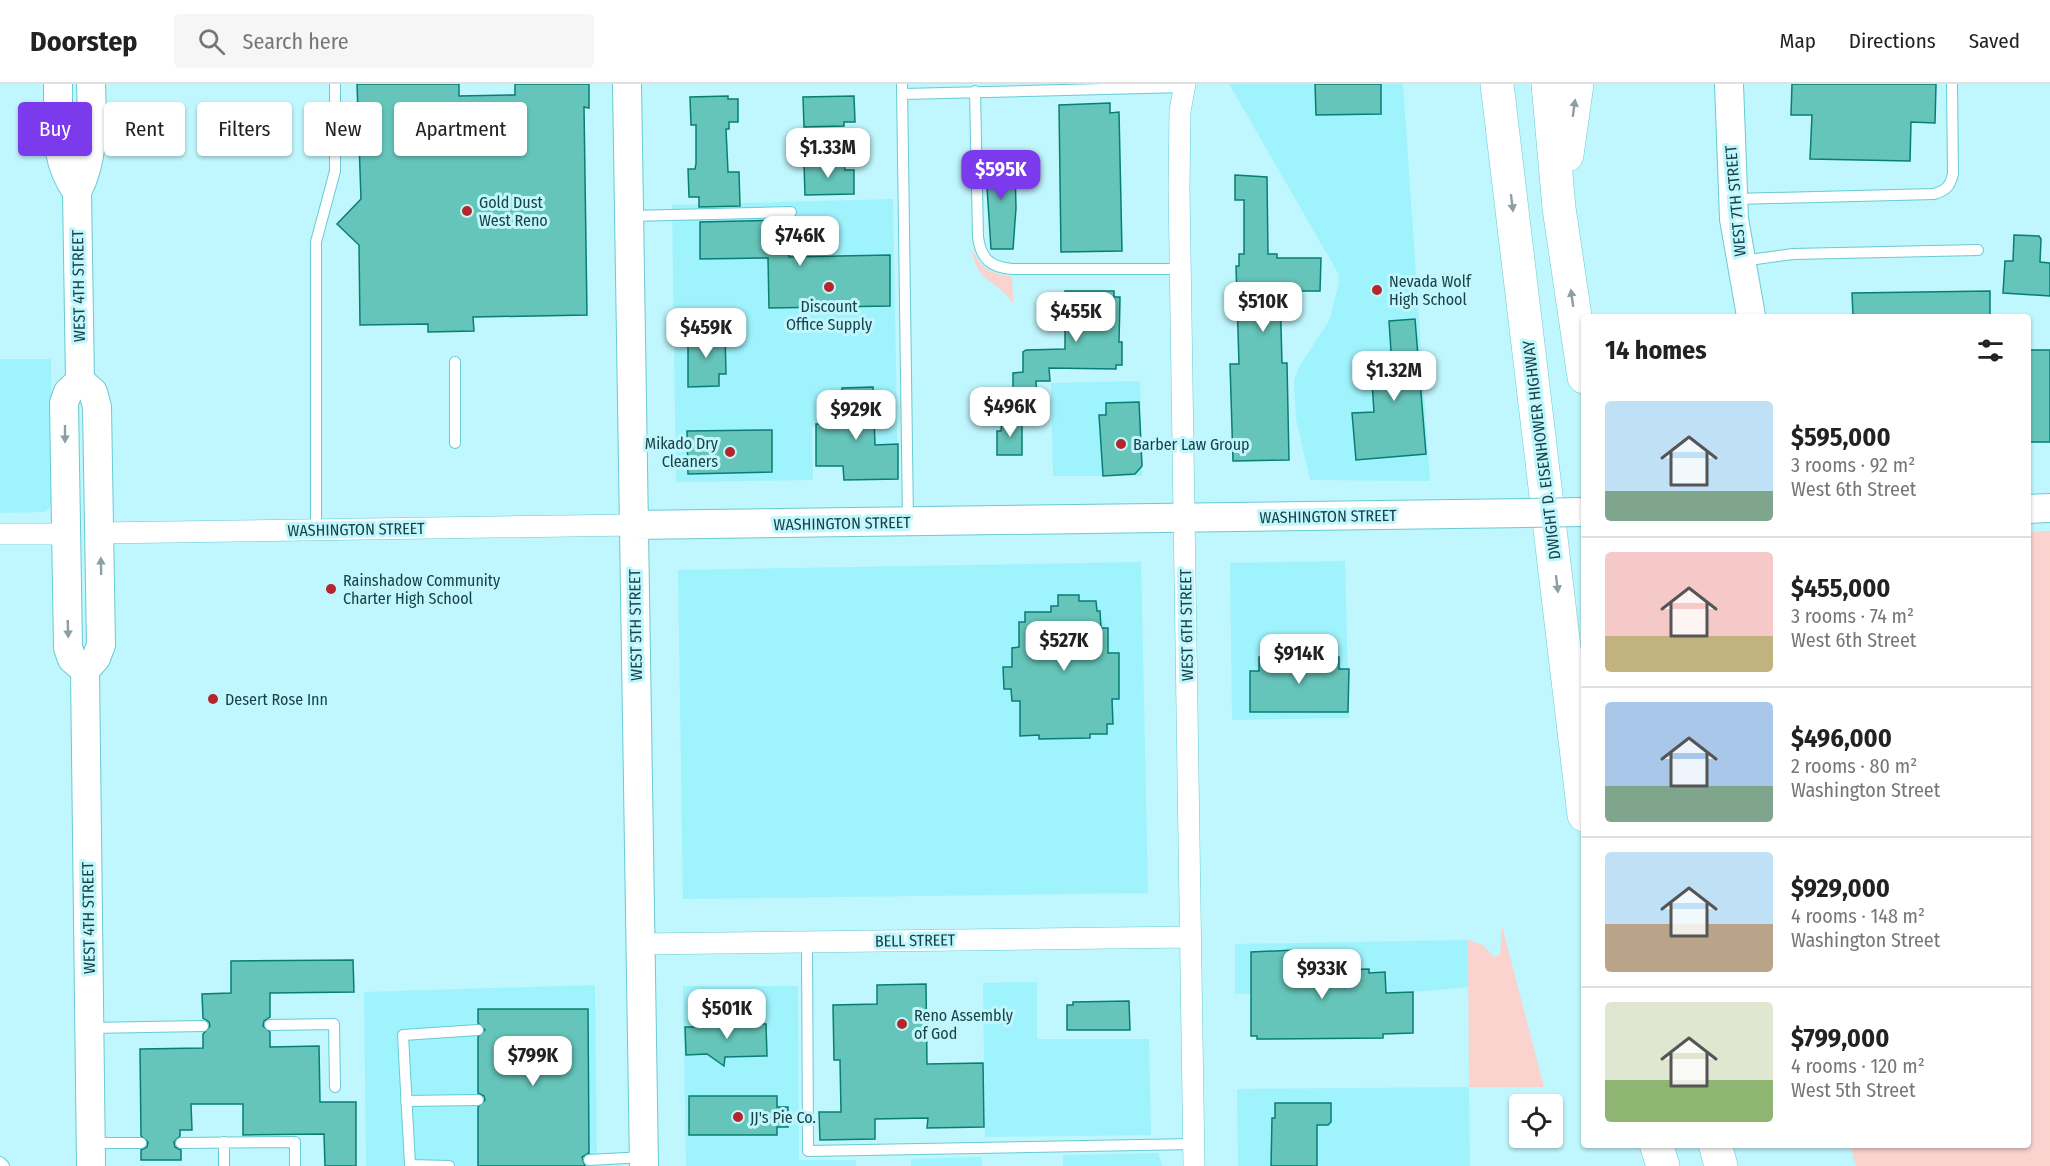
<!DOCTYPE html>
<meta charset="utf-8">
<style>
:root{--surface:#fff;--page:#f6f6f6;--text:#222;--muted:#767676;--line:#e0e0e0;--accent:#7c3aed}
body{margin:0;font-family:"Fira Sans Condensed",sans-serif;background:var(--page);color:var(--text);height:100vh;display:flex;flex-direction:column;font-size:22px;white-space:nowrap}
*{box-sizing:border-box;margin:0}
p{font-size:20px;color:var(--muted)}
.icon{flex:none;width:33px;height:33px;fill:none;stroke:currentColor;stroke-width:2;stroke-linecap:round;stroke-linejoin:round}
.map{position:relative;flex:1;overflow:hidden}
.details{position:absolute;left:1581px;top:230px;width:450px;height:834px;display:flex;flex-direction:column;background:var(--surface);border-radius:6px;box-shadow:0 2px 4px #0004}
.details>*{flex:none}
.hud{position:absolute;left:18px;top:18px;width:570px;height:54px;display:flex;gap:12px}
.tools{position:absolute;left:1509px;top:1010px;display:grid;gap:12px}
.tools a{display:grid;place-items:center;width:54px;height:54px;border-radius:6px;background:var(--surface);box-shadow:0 2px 4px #0004;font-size:30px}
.price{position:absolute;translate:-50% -51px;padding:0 14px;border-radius:12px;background:#fff;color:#222;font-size:20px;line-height:39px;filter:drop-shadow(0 2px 3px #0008)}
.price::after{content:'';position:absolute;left:50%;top:36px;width:18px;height:14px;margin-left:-9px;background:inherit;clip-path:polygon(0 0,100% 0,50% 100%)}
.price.current{background:var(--accent);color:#fff}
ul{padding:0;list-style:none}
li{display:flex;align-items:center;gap:18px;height:150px;padding:0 24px}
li+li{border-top:2px solid var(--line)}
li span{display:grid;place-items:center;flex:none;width:168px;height:120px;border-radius:6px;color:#555}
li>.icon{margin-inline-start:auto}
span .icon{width:72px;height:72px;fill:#fffc;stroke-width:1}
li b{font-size:26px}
h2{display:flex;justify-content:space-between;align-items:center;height:72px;padding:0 24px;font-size:26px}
.chip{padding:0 21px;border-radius:6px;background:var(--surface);box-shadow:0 2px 4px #0004;font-size:21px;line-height:54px}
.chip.current{background:var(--accent);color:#fff}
header{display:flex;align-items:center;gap:36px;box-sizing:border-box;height:84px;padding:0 30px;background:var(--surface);border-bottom:2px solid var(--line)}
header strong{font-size:28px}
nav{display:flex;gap:33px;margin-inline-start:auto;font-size:21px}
.search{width:420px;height:54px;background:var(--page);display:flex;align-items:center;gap:15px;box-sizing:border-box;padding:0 21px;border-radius:6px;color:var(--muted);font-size:22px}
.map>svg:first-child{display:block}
.built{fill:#9ff3fc}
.green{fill:#fad2ce}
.building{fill:#66c5ba;stroke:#087e74;stroke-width:1.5}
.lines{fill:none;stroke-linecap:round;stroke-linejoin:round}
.lane-casing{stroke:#69cad4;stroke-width:12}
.street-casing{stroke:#69cad4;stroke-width:22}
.secondary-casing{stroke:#69cad4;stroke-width:30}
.highway-casing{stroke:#69cad4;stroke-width:34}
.lane{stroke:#fff;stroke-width:10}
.street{stroke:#fff;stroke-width:21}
.secondary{stroke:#fff;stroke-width:28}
.highway{stroke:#fff;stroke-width:33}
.secondary-bridge-casing{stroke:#69cad4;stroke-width:30;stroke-linecap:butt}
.secondary-bridge{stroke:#fff;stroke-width:28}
.oneway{fill:#8ca0a2}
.poi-dot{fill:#b6252b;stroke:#c0f6fd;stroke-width:2}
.labels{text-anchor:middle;stroke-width:6;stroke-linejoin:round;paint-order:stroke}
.street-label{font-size:16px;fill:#184246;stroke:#c0f6fd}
.poi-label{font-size:16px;fill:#184246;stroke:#c0f6fd;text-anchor:start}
</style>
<header>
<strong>Doorstep</strong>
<div class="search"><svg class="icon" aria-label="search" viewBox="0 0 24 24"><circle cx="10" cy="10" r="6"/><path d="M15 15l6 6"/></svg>Search here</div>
<nav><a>Map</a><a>Directions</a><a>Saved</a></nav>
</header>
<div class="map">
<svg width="2050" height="1082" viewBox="0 0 2050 1082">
<rect width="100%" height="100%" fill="#c0f6fd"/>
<path class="built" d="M1229 0H1403L1430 397 1310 396 1296 335 1294 296 1299 283 1330 235 1339 198 1338 189Z
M893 115 898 395 844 396 842 336 820 337 812 343 813 396 676 398 672 121Z
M0 275H51L53 415 49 425 44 428 0 429Z
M1140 297 1142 392H1053L1051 299Z
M1345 477 1349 634 1232 636 1230 479Z
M1141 478 1148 809 683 815 678 486Z
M1468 856 1469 903 1413 908 1235 910V860Z
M1037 898V955H1149L1151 1051 985 1053 983 899Z
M595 901 597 1082H366L364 908Z
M683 902H798L799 1076H856V1082H686Z
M1469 1003 1470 1082H1238L1237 1005Z
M1158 1069 1162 1082H1063V1071Z
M982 1073V1082H911V1075Z"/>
<path class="green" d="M972 163C979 184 990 190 1012 192L1013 220C997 194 975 200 972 163Z
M2050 447V1082H1856L1850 1061 2028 1060V448Z
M1502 842 1544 1003H1469L1468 856 1483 861 1494 873 1500 871Z"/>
<path class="building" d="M357 0H459V12L515 11V0H589V24L584 23 587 231 473 233 474 247 428 248V240L360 241 359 161 337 140 361 115Z
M1315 0H1381V30L1316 31Z
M1792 0H1936L1935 39 1911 38 1910 77 1810 75 1812 31H1791Z
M728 12V15H738V38H729V45H726L728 88H739L740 122 699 123V113H689L688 85H695L696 80V41H691L690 13Z
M854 12 855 38H844V42L804 43 803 13Z
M1110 19V29L1119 28 1122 167 1061 168 1059 21Z
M1011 71 1012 85H1015L1016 124 1013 165H991L985 72Z
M844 79 845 86H854V110L805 111 804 80Z
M1235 91 1267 93 1268 170H1277V174H1321L1320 207H1280L1282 279H1287L1289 376 1233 377 1230 280H1239L1236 182H1239V170H1244V116H1235Z
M788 136 789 173 890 171V222L769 224 768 174 700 175V138Z
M2014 151 2039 152 2041 155 2040 178 2050 179V212L2003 209 2005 177H2013Z
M1065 207H1114V213H1120L1119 258H1122V281H1116V285L1049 284 1050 297H1036L1037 319 1013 320V289L1023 288V268L1026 266 1065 265Z
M1990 207V232H1853L1852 209Z
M1415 235 1426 370 1356 376 1352 329 1374 328 1371 283 1392 282 1389 237Z
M725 249 726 290H719V302L688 303V250Z
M2028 266H2050V358H2028Z
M873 303 875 361 898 360V395L844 396 843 382H816V340H843L842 304Z
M1139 318 1142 382 1135 390 1103 392 1099 331H1106V319Z
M1002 336H1022V371H997V347H1001Z
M772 346V388L688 390 687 347Z
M1058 511H1079V517H1096L1097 527H1100L1101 544H1108V569H1119V615H1112L1113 640H1107V650H1090V654L1039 655V651L1020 652V617H1012L1011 605H1004L1003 583H1012V564L1019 563V538H1025V528H1051V522H1058Z
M1259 573H1339V585H1349L1348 628H1250V587H1259Z
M1295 866 1322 870 1323 886 1369 885V889L1385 888 1386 909 1413 908V949L1383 950V954L1257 955V952H1251V868Z
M353 876 354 908 270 909V933L264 937 263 942 270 948V963L319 962 320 1018H356V1082H325L324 1050 243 1051V1020H191L192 1046H180V1052L174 1058 175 1063 181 1066V1076H141V1066L147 1063 148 1058 141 1052 140 965 203 964V950L210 942 209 938 203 934 202 910 231 909V877Z
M926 900 927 980 983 979 984 1043 927 1044 928 1034 875 1035V1055L820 1056 819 1028H841L840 976H834L833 921 877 920V901Z
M1129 917 1130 946H1067V921H1073V918Z
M478 925H588L589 1069 582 1073 585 1082H478V1023L485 1016 484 1012 478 1009V953L485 946 478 939Z
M718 936H744V940H766L767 972 725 973 724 982 707 970 686 971 685 943H706Z
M689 1012H777V1023H788V1043H777V1051H689Z
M1275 1019H1331V1038L1328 1041H1317V1082H1271L1272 1034H1275Z"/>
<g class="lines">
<defs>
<path id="lane" d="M902 0 908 437
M975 7 978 153C981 175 990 183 1012 185H1180
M903 10 1184 3
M1734 115 1934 110C1947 106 1950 102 1953 90L1952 0
M630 132 791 128
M1742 177 1793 170 1978 166
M455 359V278
M316 446V158L335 87V0
M807 857 808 1067 1194 1060
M270 941 334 940 335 1003
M90 944 203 942
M406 1017 478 1016
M224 1058V1082
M91 1059H141
M181 1059 295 1058V1082
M589 1076 644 1073
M0 1078 4 1082
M449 1082 410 1081 403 951 478 946"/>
<path id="street" d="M1185 0 1180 27 1179 103 1194 1082
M100 449 633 441
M0 450H67
M640 860 1190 853"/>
<path id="secondary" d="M58 0C59 41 52 73 77 108
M627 0 644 1082
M1729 0 1734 135 1751 232
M80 297 93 308 97 323 101 561 96 574 85 586 91 1082
M2028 425 2050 424
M633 441 1455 430
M85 586 72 575 68 564 64 319 68 308 80 297 77 108C95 73 92 38 91 0"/>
<path id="highway" d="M1497 0 1584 731
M1548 0 1559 124 1584 293
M1567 71 1577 0
M1656 1060 1663 1082
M1715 1060 1721 1082"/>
</defs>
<use href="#lane" class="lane-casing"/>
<use href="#street" class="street-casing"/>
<use href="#secondary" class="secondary-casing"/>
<use href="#highway" class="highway-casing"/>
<use href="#lane" class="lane"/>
<use href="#street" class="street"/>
<use href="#secondary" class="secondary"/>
<use href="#highway" class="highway"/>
<defs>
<path id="secondary-bridge" d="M1455 430 1584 428"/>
</defs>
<use href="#secondary-bridge" class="secondary-bridge-casing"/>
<use href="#secondary-bridge" class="secondary-bridge"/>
</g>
<defs><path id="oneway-solid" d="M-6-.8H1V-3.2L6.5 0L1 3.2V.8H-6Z" transform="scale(1.5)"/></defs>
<g class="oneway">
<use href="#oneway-solid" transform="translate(1574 24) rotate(-82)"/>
<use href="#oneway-solid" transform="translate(1512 119) rotate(83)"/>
<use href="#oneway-solid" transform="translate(1572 214) rotate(-98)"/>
<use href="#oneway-solid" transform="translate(65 350) rotate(90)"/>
<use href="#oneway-solid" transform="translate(101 482) rotate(-91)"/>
<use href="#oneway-solid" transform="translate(1557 500) rotate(83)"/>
<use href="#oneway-solid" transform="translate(68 545) rotate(88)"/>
</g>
<g class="poi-dot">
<circle cx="467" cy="127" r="6"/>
<circle cx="829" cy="203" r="6"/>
<circle cx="1377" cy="206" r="6"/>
<circle cx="1121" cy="360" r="6"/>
<circle cx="730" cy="368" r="6"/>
<circle cx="331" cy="505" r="6"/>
<circle cx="213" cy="615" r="6"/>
<circle cx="902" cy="940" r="6"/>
<circle cx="738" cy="1033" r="6"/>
</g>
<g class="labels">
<g class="street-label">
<text transform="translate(1735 117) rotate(-95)" y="6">WEST 7TH STREET</text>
<text transform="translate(78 202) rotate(-91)" y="6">WEST 4TH STREET</text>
<text transform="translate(1541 366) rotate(-97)" y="6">DWIGHT D. EISENHOWER HIGHWAY</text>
<text transform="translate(1328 432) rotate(-1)" y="6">WASHINGTON STREET</text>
<text transform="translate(842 439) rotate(-1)" y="6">WASHINGTON STREET</text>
<text transform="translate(356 445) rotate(-1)" y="6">WASHINGTON STREET</text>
<text transform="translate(635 541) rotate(-91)" y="6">WEST 5TH STREET</text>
<text transform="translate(1186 541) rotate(-91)" y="6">WEST 6TH STREET</text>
<text transform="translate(88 834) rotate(-91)" y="6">WEST 4TH STREET</text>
<text transform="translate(915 856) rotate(-1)" y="6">BELL STREET</text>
</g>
<g class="poi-label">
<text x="479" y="124">Gold Dust<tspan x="479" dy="18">West Reno</tspan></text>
<text x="1389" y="203">Nevada Wolf<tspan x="1389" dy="18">High School</tspan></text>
<text x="829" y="228" text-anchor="middle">Discount<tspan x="829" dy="18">Office Supply</tspan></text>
<text x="718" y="365" text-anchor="end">Mikado Dry<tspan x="718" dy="18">Cleaners</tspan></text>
<text x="1133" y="366">Barber Law Group</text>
<text x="343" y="502">Rainshadow Community<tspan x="343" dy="18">Charter High School</tspan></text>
<text x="225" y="621">Desert Rose Inn</text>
<text x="914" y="937">Reno Assembly<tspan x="914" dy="18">of God</tspan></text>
<text x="750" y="1039">JJ's Pie Co.</text>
</g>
</g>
</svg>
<div class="tools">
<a><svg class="icon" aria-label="locate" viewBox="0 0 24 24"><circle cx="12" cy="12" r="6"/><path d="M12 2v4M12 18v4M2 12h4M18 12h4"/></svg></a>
</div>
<b class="price" style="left:828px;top:95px">$1.33M</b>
<b class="price current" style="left:1001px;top:117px">$595K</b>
<b class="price" style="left:800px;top:183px">$746K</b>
<b class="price" style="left:1263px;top:249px">$510K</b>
<b class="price" style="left:1076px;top:259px">$455K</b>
<b class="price" style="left:706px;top:275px">$459K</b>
<b class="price" style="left:1394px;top:318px">$1.32M</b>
<b class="price" style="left:1010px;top:354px">$496K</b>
<b class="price" style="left:856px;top:357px">$929K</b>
<b class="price" style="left:1064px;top:588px">$527K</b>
<b class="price" style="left:1299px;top:601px">$914K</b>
<b class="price" style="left:1322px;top:916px">$933K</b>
<b class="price" style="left:727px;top:956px">$501K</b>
<b class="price" style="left:533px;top:1003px">$799K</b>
<div class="hud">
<a class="chip current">Buy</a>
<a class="chip">Rent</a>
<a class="chip">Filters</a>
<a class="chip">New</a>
<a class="chip">Apartment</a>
</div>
<section class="details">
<h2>14 homes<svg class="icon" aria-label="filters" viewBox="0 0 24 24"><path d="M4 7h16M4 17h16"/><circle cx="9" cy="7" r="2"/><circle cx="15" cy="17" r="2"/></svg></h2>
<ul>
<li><span style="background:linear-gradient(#bfe0f5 75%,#7fa58c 0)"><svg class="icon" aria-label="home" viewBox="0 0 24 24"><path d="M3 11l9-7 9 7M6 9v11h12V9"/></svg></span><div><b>$595,000</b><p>3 rooms · 92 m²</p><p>West 6th Street</p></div></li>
<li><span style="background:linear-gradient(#f6c9c9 70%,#c2b280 0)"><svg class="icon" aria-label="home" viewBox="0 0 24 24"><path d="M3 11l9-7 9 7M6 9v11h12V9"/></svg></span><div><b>$455,000</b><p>3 rooms · 74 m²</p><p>West 6th Street</p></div></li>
<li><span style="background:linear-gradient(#a9c7e8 70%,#7fa58c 0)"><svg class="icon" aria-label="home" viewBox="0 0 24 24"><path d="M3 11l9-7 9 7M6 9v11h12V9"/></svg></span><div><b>$496,000</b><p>2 rooms · 80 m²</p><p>Washington Street</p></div></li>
<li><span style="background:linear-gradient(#bfe0f5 60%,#b9a48a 0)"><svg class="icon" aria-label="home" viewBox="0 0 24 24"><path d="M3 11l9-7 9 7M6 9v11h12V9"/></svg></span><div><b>$929,000</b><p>4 rooms · 148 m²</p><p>Washington Street</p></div></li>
<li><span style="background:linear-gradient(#dfe7d0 65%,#8fb573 0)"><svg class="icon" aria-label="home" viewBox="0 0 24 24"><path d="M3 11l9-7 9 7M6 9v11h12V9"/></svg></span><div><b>$799,000</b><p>4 rooms · 120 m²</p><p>West 5th Street</p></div></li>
</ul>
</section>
</div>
